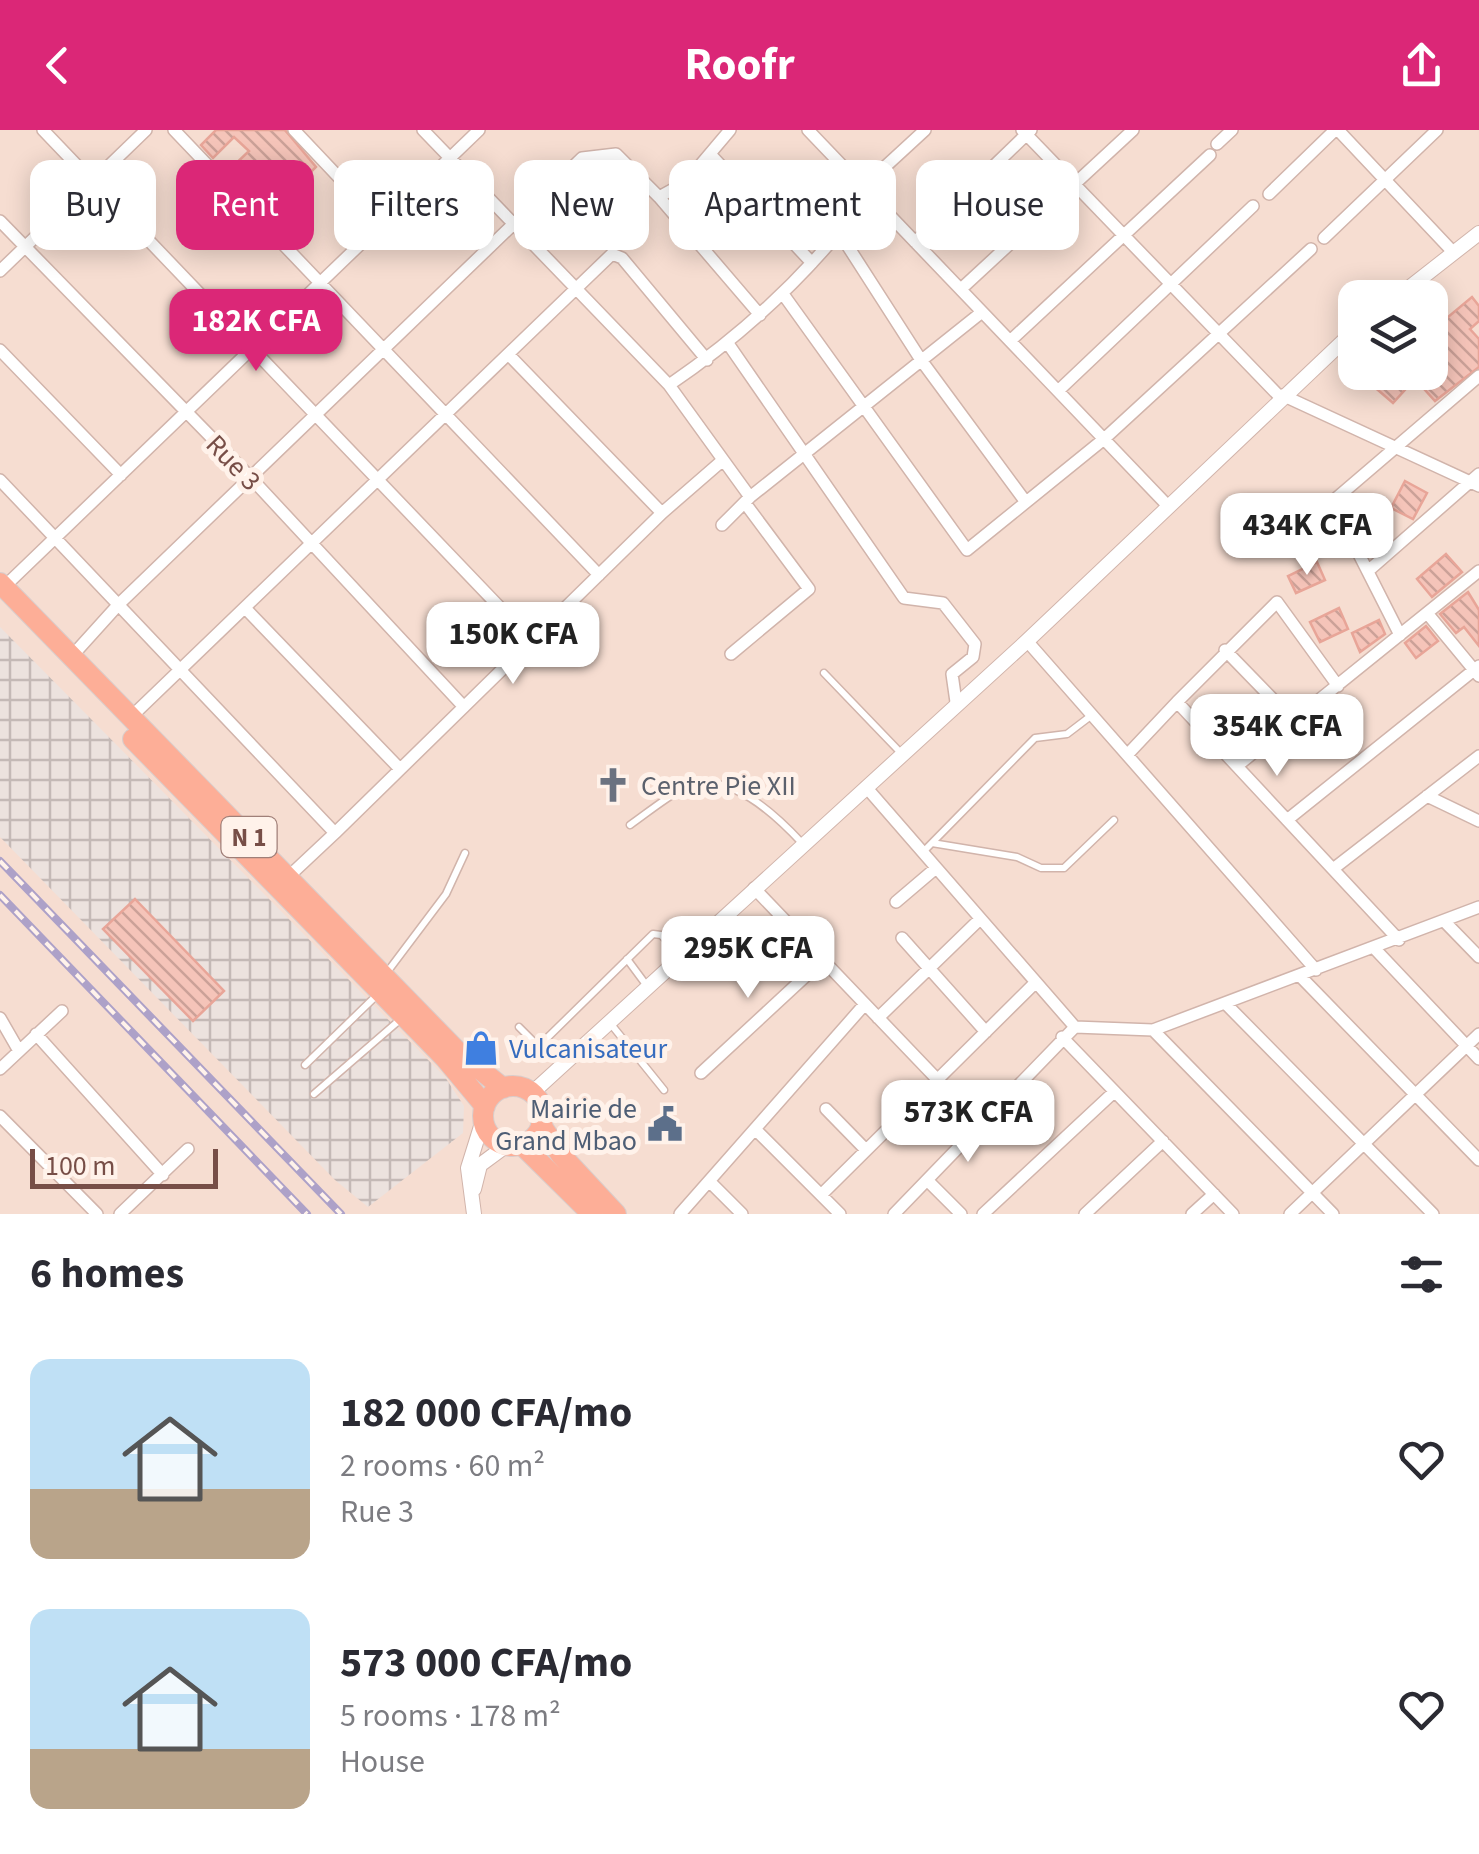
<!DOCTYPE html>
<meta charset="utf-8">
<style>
:root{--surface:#fff;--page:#f7f7f7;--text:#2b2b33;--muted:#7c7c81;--accent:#db2777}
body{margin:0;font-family:"Source Sans 3",sans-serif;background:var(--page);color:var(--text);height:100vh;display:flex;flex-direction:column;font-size:38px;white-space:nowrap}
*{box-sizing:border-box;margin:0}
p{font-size:32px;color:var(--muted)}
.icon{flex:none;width:55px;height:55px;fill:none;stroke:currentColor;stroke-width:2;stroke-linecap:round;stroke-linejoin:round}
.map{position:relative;height:1084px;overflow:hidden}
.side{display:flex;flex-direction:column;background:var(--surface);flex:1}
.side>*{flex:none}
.guide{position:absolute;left:30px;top:30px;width:1420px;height:90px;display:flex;gap:20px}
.tools{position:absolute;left:1338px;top:150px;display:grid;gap:20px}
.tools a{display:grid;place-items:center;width:110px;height:110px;border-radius:20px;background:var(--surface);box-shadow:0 5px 25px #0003;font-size:50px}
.scale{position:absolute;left:30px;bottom:25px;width:188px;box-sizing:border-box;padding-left:10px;border:5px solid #774e47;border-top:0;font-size:28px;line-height:35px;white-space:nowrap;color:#774e47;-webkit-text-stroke:8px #fff2ea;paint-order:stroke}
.price{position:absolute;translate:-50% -85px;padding:0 22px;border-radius:20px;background:#fff;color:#222;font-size:32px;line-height:65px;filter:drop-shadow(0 2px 5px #0008)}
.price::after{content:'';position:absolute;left:50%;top:60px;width:30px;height:22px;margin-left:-15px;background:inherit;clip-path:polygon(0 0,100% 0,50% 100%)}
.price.on{background:var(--accent);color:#fff}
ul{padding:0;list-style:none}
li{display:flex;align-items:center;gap:30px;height:250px;padding:0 30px}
li span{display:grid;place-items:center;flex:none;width:280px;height:200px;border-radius:20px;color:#555}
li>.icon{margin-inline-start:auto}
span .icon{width:120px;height:120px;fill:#fffc;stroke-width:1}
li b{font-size:42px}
h2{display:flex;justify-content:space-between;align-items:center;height:120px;padding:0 30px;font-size:42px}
.pill{padding:0 35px;border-radius:20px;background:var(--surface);box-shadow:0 5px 25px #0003;font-size:35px;line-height:90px}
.pill.on{background:var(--accent);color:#fff}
header{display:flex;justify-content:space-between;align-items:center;height:130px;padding:0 30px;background:var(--accent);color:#fff;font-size:45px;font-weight:700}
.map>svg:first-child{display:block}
.residential{fill:#f6ddd1;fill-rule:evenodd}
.industrial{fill:url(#industrial-grid)}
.building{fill:url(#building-back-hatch);stroke:#e8a598;stroke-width:2.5}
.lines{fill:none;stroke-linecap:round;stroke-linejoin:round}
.service-casing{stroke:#d1b4ab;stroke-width:9}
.minor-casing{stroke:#d1b4ab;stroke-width:14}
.tertiary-casing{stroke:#d1b4ab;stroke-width:16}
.trunk-casing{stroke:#d9cdcb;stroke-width:22}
.service{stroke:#fff;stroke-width:6}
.minor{stroke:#fff;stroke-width:11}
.tertiary{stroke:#fff;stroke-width:14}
.trunk{stroke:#fdae97;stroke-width:20}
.rail-casing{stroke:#ada1c8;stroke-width:8}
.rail{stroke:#fff2ea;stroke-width:4;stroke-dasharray:11;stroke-linecap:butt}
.labels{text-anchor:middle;stroke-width:10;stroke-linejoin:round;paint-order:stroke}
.shield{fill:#fff2ea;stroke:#a07f78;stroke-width:2.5}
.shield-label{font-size:25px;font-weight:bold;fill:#774e47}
.street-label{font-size:28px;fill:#774e47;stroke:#fff2ea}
.worship-label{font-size:28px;fill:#5b616d;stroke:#fff2ea;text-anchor:start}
.shop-label{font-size:28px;fill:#366cbe;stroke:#fff2ea;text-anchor:start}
.service-label{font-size:28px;fill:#4e5e75;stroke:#fff2ea;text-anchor:end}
</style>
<header><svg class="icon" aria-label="back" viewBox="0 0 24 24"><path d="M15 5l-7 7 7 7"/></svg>Roofr<svg class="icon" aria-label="share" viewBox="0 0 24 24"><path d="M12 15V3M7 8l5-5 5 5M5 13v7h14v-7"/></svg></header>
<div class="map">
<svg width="1479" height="1084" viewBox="0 0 1479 1084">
<defs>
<pattern id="industrial-grid" width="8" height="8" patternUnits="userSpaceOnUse" patternTransform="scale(2.5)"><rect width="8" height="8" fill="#ece2de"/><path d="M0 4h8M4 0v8" fill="none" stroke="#c4b9b6"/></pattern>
<pattern id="building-back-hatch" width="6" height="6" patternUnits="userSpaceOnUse" patternTransform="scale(2.5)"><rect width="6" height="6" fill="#f5c4b9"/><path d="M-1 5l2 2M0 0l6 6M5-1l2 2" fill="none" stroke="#cba198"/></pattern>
</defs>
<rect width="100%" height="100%" fill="#feede3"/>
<path class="residential" d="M0 0H1479V1084H0ZM1355 168H1430V242H1355Z"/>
<path class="industrial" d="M0 497 445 947 464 976 463 1003 368 1077 335 1050 0 707Z"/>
<path class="building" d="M216 0H285L316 37 292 61 279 47 255 71 227 42 249 21 234 7 213 28 201 15Z
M1472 167 1479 176V191L1470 199 1479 209V237L1435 271 1415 249 1393 273 1371 254 1381 242H1430V202Z
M1405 351 1427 363 1413 389 1391 378Z
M1446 424 1462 442 1432 467 1417 449Z
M1317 432 1325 450 1296 463 1288 446Z
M1468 462 1479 480V516L1464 497 1456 503 1440 484Z
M1339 478 1348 499 1320 512 1310 492Z
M1379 490 1385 504 1360 522 1352 503Z
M1426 496 1438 511 1416 528 1405 513Z
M135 769 224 861 193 891 103 799Z"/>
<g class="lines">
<defs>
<path id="service" d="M824 543 900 622
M630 695C647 683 664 669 682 659 725 636 775 684 802 713
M932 713 1017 727 1041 738H1064L1114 690
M924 721 1035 608 1067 604 1092 585
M627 829 647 856
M388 841 446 764 465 723
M610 893 664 960
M519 897 534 912 544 911 653 804 661 805 681 824
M305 935 378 864
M314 964 402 888"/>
<path id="minor" d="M43 0 532 511
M174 0 599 445
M294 0 382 93
M423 0 669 255 750 367
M808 0 1168 376
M1022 0 1280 267
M1338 0 1454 123
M1217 14 1232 0
M710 24 812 133
M863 57 925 0
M1269 64 1335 0
M659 67 760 185
M0 91 250 347 464 577
M840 104 921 230 1025 371
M1324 108 1437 0
M915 112 1031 0
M0 141 146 0
M961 159 1133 0
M783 164 967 420 1104 309 1311 119
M1010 211 1210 25
M729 215 904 468 943 473 975 514 973 527 952 544 956 572
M0 220 121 345
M509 225 662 383
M669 255C747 202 813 140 869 64
M1058 261 1253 76
M1282 265 1479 356
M0 350 335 703 287 748
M1332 371 1400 505
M722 395 750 367 982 182
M1284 413 1479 246
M1368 441 1479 344
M4 457 479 0
M246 479 400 639
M1427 483 1479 546
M1027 511 1316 840
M1225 520 1294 591
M731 524 809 459 745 373
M72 526 119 474 582 28 616 24 659 67 686 52 730 0
M1177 572 1277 472 1338 556
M131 587 612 124 622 128 707 230
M1128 624 1177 572 1399 810
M1237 636 1479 441
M866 657 1075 897
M1427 666 1479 691
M1287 690 1479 536
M335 703 662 383 723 330
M1333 739 1479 626
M754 758 978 992
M896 772 936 738
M1445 792 1479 827
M902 808 986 902
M1375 819 1479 929
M1300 846 1479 1030
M1225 873 1433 1084
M0 888 19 921
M878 888 980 789
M1153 900 1333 1084
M36 904 163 1045
M1062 907 1233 1084
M0 939 62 881
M701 943 823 830
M826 979 866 1020
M0 986 97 1084
M755 999 840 1084
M927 1050 961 1084
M709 1051 742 1084
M821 1065 1036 852
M120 1084 188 1019
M680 1084 865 874
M894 1084 1075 897 1153 900 1479 777
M983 1084 1114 962
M1085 1084 1163 1011
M1192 1084 1214 1064
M1290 1084 1479 904"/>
<path id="tertiary" d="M1396 168 1479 103
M532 963 1027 511 1355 200
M474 1059 480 1035 507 1015
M474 1084 468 1038 483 990"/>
<path id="trunk" d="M0 453 457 921 503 958
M133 609 445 928 485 976
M483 986a30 30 0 1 1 60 0a30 30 0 1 1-60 0Z
M541 995 561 1025 616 1084
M521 1014 592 1084"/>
</defs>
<use href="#service" class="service-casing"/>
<use href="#minor" class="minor-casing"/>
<use href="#tertiary" class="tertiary-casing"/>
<use href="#trunk" class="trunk-casing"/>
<use href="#service" class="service"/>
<use href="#minor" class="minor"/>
<use href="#tertiary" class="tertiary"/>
<use href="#trunk" class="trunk"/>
<defs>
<path id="rail" d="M0 731 341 1084
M0 765 307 1084"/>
</defs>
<use href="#rail" class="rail-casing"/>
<use href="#rail" class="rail"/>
</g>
<defs>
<symbol id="church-bare" viewBox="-9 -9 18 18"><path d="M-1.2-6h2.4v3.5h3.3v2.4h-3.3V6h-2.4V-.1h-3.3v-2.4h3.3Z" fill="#6b7280" stroke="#fff2ea" stroke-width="2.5" paint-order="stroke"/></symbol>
<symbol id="shop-bare" viewBox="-9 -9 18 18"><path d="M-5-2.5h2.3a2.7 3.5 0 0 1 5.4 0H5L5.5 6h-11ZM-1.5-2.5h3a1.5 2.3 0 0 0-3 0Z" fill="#3f7fe0" stroke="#fff2ea" stroke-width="2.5" paint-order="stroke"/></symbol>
<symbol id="civic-bare" viewBox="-9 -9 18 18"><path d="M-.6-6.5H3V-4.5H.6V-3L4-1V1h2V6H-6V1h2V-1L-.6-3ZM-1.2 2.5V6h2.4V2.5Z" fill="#5c6f8a" stroke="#fff2ea" stroke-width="2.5" paint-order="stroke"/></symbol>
</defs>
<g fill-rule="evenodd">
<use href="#church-bare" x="588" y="630" width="50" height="50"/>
<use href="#shop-bare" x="456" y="893" width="50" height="50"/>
<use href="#civic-bare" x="640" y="969" width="50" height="50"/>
</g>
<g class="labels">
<rect class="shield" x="221.5" y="687" width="55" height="40" rx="8"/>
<g class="shield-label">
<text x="249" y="716">N 1</text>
</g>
<g class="street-label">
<text transform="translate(234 332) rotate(46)" y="10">Rue 3</text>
</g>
<g class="worship-label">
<text x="641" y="665">Centre Pie XII</text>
</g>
<g class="shop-label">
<text x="509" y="928">Vulcanisateur</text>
</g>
<g class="service-label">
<text x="637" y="988">Mairie de<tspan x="637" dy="32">Grand Mbao</tspan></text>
</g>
</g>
</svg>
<div class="tools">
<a><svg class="icon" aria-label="layers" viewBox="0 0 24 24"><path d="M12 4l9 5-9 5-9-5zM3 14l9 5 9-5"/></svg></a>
</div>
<div class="scale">100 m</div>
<b class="price on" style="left:256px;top:244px">182K CFA</b>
<b class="price" style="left:1307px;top:448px">434K CFA</b>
<b class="price" style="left:513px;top:557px">150K CFA</b>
<b class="price" style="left:1277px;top:649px">354K CFA</b>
<b class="price" style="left:748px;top:871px">295K CFA</b>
<b class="price" style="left:968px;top:1035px">573K CFA</b>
<div class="guide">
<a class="pill">Buy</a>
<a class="pill on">Rent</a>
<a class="pill">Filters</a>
<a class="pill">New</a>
<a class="pill">Apartment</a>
<a class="pill">House</a>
</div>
</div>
<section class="side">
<h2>6 homes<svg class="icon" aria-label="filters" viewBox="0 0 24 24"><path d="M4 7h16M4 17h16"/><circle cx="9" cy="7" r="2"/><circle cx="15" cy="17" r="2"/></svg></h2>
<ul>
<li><span style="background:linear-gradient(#bfe0f5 65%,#b9a48a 0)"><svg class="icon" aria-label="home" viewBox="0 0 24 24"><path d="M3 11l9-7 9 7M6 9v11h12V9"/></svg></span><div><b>182 000 CFA/mo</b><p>2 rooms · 60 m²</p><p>Rue 3</p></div><svg class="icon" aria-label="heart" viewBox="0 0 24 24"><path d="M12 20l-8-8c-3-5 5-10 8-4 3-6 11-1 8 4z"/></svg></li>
<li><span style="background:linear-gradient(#bfe0f5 70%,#b9a48a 0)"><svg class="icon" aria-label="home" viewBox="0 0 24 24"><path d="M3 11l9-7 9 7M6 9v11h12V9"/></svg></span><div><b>573 000 CFA/mo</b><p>5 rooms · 178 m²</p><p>House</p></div><svg class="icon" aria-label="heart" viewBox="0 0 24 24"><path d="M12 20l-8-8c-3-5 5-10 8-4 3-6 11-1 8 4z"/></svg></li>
</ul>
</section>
